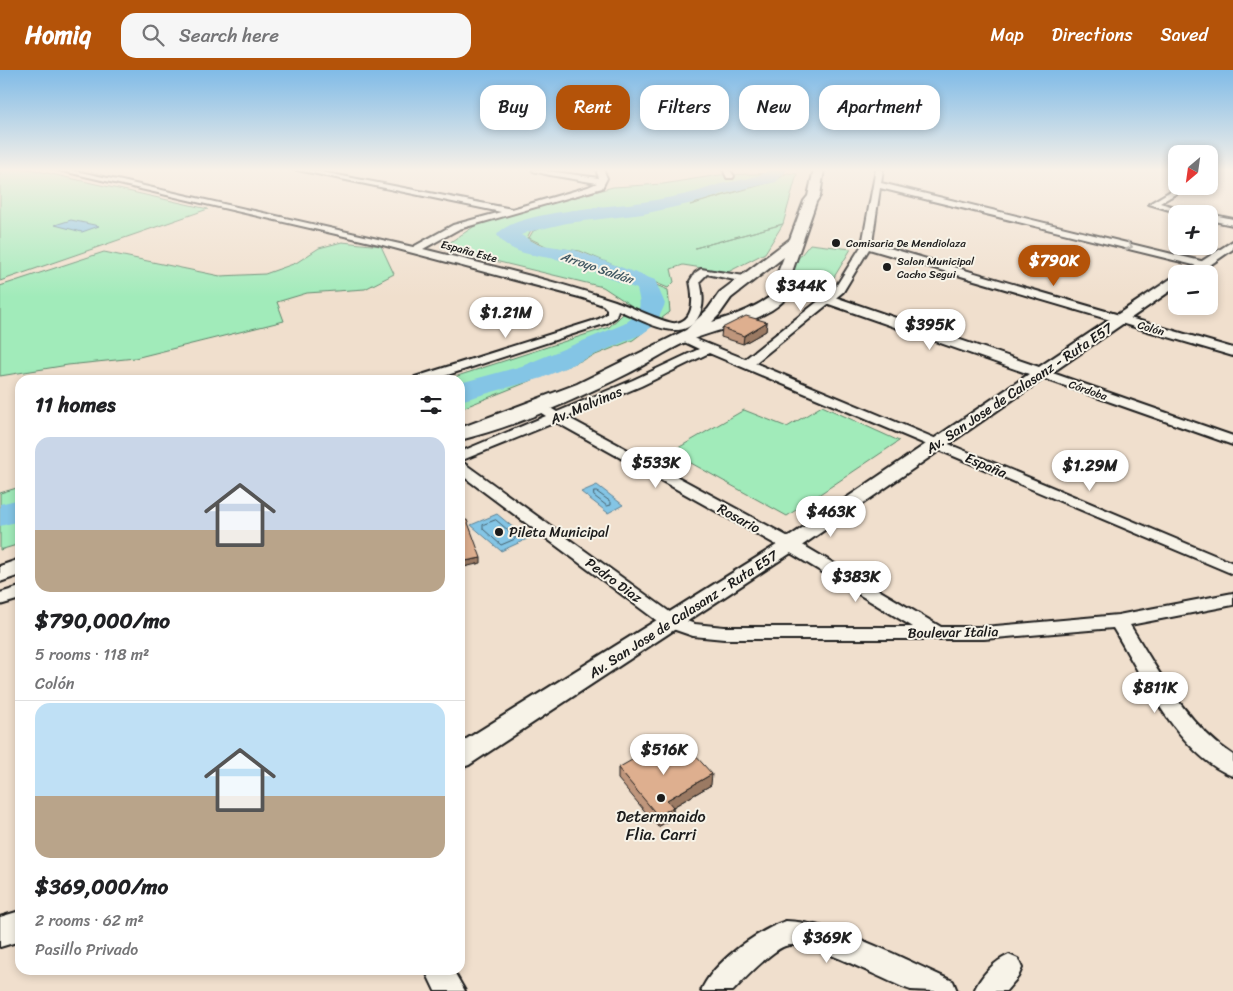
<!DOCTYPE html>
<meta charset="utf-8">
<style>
:root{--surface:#fff;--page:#f6f6f6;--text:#202124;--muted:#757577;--line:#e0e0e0;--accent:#b45309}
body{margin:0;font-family:Sriracha,sans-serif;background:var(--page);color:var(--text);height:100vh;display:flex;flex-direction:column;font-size:19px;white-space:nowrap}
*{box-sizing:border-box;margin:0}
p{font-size:16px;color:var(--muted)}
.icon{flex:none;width:28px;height:28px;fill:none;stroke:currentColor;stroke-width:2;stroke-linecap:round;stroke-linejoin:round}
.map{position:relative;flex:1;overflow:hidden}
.sheet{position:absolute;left:15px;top:305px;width:450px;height:600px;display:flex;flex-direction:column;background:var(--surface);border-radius:15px;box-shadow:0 2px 8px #0003}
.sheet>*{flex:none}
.banner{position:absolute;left:480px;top:15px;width:475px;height:45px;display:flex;gap:10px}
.needle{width:32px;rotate:209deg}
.controls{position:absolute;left:1168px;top:75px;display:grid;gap:10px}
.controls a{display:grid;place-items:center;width:50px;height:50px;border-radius:10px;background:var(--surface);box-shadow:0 2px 8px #0003;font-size:25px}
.price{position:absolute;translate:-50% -42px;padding:0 11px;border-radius:18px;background:#fff;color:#222;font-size:16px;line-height:32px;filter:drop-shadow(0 1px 2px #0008)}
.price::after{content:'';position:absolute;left:50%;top:30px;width:15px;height:11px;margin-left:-8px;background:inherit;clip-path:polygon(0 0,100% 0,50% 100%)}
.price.active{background:var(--accent);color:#fff}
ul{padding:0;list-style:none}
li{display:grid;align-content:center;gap:10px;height:265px;padding:0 20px}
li+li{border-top:1px solid var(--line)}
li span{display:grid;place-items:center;height:155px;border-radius:15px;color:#555}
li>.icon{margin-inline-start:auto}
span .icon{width:90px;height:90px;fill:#fffc;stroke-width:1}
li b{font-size:21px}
h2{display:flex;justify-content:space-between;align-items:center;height:60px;padding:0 20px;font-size:21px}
.chip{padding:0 18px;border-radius:15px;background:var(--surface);box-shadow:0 2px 8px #0003;font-size:18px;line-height:45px}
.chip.active{background:var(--accent);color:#fff}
header{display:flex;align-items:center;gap:30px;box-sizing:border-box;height:70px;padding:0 25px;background:var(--accent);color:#fff}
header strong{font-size:24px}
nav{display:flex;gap:28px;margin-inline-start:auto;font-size:18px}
.search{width:350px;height:45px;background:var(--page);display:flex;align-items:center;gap:12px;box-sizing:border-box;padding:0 18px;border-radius:15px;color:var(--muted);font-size:19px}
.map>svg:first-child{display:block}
.green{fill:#a1ebba;stroke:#5e846b}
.water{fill:#84c5e5;stroke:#5a8195}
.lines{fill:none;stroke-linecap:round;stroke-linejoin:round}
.shore{stroke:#46606c;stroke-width:1}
.river{fill:#84c5e5;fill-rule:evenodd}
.minor-casing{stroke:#1c1c1c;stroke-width:4}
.tertiary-casing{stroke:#1c1c1c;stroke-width:4}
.secondary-casing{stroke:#1c1c1c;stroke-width:4}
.minor{fill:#f7f3e8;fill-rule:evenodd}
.tertiary{fill:#f7f3e8;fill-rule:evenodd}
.secondary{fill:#f7f3e8;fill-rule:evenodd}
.wall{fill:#bf967b;stroke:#1c1c1c}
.shaded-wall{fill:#9b7a64;stroke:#1c1c1c}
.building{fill:#deaf8f;stroke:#1c1c1c}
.oneway{stroke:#94928c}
.poi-dot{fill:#1c1c1c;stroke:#f7f3e8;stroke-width:2}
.labels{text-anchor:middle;stroke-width:4;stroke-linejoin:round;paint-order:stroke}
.far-poi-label{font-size:11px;fill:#1c1c1c;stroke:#f7f3e8;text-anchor:start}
.far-street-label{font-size:11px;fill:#1c1c1c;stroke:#f7f3e8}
.far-water-label{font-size:12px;font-style:italic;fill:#405762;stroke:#f7f3e8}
.street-label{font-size:14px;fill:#1c1c1c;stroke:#f7f3e8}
.poi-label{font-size:14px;fill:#1c1c1c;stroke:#f7f3e8;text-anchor:start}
.near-poi-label{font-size:16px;fill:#1c1c1c;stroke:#f7f3e8}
</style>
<header>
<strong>Homiq</strong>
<div class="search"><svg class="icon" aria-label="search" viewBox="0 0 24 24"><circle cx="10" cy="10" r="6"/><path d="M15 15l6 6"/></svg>Search here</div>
<nav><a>Map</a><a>Directions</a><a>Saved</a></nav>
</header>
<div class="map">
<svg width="1233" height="921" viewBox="0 0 1233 921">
<rect width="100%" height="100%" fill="#f0dfcd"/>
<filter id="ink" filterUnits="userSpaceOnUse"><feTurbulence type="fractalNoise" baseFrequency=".02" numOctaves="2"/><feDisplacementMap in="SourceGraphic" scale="10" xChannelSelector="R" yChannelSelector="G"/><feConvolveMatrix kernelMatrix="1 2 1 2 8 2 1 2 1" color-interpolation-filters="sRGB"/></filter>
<g filter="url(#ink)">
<path class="green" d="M0 99H29L208 139 0 211Z
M785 103 772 111 690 135 775 111 787 103 797 104 783 154 695 178 783 154 765 183 728 202 683 195 671 199 674 212 668 218 580 181 548 177 529 168 533 161 544 157 531 160 527 168 546 178 578 182 668 220 670 242 633 270 460 339V310H445L609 257 632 236 603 217 441 178 481 152 613 117 663 114 719 105Z
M342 172 381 176 394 204 365 219 307 223 277 232 284 251 135 288 68 295 0 306V216L104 182 220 206 265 204 296 193 319 178Z
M810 174 851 179 825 222 817 220 793 201 797 190Z
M822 336 899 371 787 446 671 382 744 340 787 357Z
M20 417V474L0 480V423Z"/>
<path class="water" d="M71 150 99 156 82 162 55 155Z
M597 415 623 435 608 443 581 422Z
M497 444 527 469 501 481 471 455Z"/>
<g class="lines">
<path class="shore" d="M594 422H597L611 432V435L607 436 594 426Z
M496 450 515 466V469L501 475 483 459V455Z"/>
<path class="river" d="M771 99H788L776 112 726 123 702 131 643 144 567 153 528 162 521 165 537 174 575 180 655 210 665 234 656 254 642 264 542 308 460 331V313L522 296 624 254C641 242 642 238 637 219 613 210 588 198 564 191 540 184 513 188 497 165 513 141 613 137 643 132 661 129 681 126 699 121 706 119 713 116 720 114 736 110 758 109 771 99Z
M20 429V451L0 456V434Z"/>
<defs>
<path id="minor" d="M54 99H66L122 111 413 177 453 155 501 142 293 99H306L512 139 588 117 597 113 550 105 533 101V99L599 108 596 99H603L607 108 602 118 459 159 423 179C487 195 553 210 615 231 627 235 668 255 676 253 696 250 693 225 690 211L695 203 701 199 744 206 749 209 744 212 707 204 700 211C703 224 705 237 697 249 679 275 640 248 618 240L616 247 607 253 432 310H413L415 307 599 249 607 244V239L603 235 583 228 379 174Z
M723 99H729L734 106 733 108H727Z
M876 99H883L881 113 1205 192 1207 194 1202 197 880 118 872 173 1233 278V286L869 179 843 222 755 293 1233 493V504L709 283 641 316 567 347 796 471 941 557H984L1118 545 1233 523V535L1130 555C1159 602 1186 654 1233 685V706C1181 688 1140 603 1113 558L984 569H724L693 566 664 556 460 404V393L465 394 678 548 695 554 724 557H913L784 479 556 352 460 391V382L546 346 530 336 532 333H542L557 342 633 310 699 279 680 270 678 268 680 266H688L745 289 835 218 862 175Z
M1179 116H1189L1160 133 1199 144H1183L1149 134Z
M1209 144 1233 149V155L1209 150Z
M1041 299 1233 366V375L1037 306 1035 303 1037 300Z
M20 517V529L0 535V523Z
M786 851C839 853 904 890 953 911L957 921C943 921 924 921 911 920 885 912 810 868 785 876 771 881 744 909 733 921H701C713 892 757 861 786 851Z
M1009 885 1018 889 1022 898 1018 907 1006 921H974C981 906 994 891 1009 885Z
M425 900H453L465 921H435Z"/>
<path id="tertiary" d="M1233 171V179L1197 204H1182Z
M1176 207V217L797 479 469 695 460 698V673L783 471 1029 304 783 218 781 215 783 212H791L1039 297 1172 208Z
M20 841V871L0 877V847Z"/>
<path id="secondary" d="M814 99H824L820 126 816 132 792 202 793 220C769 254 721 256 686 272 666 281 648 293 629 303 577 329 517 356 460 370V358L577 314 686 260 708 239 720 222 790 169 804 131 808 126ZM784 187 778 202 779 219C760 237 737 245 712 252L719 245 731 228Z
M20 489V505L0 512V496Z"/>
</defs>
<use href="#minor" class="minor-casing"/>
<use href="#tertiary" class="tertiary-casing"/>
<use href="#secondary" class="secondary-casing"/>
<use href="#minor" class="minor"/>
<use href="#tertiary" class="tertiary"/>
<use href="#secondary" class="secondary"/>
</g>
<path class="wall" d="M767 252 766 261 743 274 721 267 722 258Z
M654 691 711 715 673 737V748L658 757 618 709V698Z"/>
<path class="shaded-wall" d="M767 252 766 261 743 274 744 266Z
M481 488V493L460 498V492Z
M712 704 711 715 666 741 667 730Z
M673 737V748L658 757V746Z"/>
<path class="building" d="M746 246 767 252 744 266 722 258Z
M467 450 481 488 460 492V451Z
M685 674 712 704 667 730 673 737 658 746 618 698 646 682 654 691Z"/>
<defs><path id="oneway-chevron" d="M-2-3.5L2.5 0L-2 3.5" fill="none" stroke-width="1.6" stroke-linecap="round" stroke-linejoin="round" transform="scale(1.25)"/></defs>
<use class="oneway" href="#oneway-chevron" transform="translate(1129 176) rotate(14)"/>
</g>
<linearGradient id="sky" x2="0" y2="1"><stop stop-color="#80bbe7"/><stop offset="0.44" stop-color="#f8f1e8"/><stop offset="1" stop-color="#f8f1e8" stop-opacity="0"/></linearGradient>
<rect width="1233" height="227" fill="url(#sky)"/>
<g class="poi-dot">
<circle cx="836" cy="173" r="5"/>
<circle cx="887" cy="197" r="5"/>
<circle cx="499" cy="462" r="5"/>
<circle cx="661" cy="728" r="5"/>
</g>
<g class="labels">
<g class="far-poi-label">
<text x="846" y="177">Comisaria De Mendiolaza</text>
<text x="897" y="195">Salon Municipal<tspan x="897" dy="13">Cacho Segui</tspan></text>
</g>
<g class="far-street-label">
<text transform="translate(469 181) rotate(15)" y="4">España Este</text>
<text transform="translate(1151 258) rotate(16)" y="4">Colón</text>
<text transform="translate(1088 320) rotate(19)" y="4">Córdoba</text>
</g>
<g class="far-water-label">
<text transform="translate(597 198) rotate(19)" y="4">Arroyo Saldán</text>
</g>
<g class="street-label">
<text transform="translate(1019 318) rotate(-34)" y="5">Av. San Jose de Calasanz - Ruta E57</text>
<text transform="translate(586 335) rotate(-23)" y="5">Av. Malvinas</text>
<text transform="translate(986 395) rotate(23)" y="5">España</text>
<text transform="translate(739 448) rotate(29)" y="5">Rosario</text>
<text transform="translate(614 510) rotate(36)" y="5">Pedro Diaz</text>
<text transform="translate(683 544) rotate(-33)" y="5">Av. San Jose de Calasanz - Ruta E57</text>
<text transform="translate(953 562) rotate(-1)" y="5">Boulevar Italia</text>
</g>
<g class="poi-label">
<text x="509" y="467">Pileta Municipal</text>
</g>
<g class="near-poi-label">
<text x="661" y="752">Determnaido<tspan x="661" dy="18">Flia. Carri</tspan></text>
</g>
</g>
</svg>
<div class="controls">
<a><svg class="needle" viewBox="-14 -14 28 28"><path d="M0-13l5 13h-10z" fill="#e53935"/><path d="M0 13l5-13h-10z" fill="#757577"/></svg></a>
<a>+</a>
<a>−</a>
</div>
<b class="price active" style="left:1054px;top:217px">$790K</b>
<b class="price" style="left:801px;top:242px">$344K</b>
<b class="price" style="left:506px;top:269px">$1.21M</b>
<b class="price" style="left:930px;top:281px">$395K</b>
<b class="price" style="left:656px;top:419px">$533K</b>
<b class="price" style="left:1090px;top:422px">$1.29M</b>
<b class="price" style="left:831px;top:468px">$463K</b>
<b class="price" style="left:856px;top:533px">$383K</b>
<b class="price" style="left:1155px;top:644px">$811K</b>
<b class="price" style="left:664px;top:706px">$516K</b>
<b class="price" style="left:827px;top:894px">$369K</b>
<div class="banner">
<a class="chip">Buy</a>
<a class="chip active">Rent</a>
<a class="chip">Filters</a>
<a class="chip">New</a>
<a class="chip">Apartment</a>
</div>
<section class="sheet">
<h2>11 homes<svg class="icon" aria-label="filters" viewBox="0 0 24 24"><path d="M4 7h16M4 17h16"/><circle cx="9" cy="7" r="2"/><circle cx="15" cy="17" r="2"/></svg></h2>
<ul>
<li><span style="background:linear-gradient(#c9d6e8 60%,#b9a48a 0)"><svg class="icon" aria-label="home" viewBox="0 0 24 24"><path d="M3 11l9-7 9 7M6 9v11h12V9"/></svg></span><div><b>$790,000/mo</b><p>5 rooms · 118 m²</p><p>Colón</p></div></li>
<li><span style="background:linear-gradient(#bfe0f5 60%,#b9a48a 0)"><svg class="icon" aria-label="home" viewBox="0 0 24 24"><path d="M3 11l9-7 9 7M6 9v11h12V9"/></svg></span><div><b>$369,000/mo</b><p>2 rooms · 62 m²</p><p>Pasillo Privado</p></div></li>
</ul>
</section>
</div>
